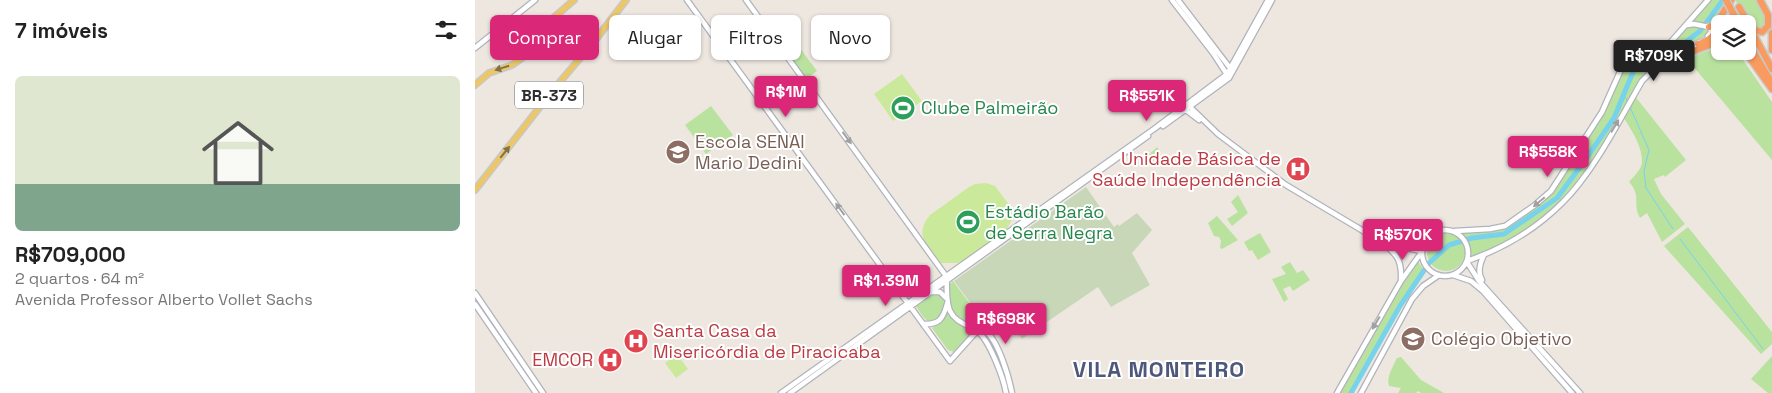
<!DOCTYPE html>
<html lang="pt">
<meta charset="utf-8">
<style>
:root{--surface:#fff;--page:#f6f6f6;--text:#222;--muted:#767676;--accent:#db2777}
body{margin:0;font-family:"Space Grotesk",sans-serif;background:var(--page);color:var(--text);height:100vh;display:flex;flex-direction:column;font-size:19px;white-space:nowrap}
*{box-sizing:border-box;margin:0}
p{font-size:16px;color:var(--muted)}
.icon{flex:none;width:28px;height:28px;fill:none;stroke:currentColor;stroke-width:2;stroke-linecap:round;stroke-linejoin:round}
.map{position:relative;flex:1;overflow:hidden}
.side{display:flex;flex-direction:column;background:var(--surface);width:475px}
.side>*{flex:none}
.hud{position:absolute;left:15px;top:15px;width:475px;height:45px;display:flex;gap:10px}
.tools{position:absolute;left:1236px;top:15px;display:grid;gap:10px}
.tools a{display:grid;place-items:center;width:45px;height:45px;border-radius:8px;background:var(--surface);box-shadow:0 1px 4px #0004;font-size:25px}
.price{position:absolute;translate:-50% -42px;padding:0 11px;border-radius:5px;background:var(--accent);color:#fff;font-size:16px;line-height:32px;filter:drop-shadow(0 1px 2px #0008)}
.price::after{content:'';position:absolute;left:50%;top:30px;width:15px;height:11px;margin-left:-8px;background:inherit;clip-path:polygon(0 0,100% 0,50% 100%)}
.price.current{background:#222;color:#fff}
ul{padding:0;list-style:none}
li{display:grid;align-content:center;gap:10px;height:265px;padding:0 15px}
li span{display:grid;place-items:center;height:155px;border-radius:8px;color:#555}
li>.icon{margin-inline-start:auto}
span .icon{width:90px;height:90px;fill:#fffc;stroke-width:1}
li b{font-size:21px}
h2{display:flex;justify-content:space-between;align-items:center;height:60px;padding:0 15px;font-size:21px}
.chip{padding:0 18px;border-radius:8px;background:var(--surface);box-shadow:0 1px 4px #0004;font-size:18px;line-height:45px}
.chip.current{background:var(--accent);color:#fff}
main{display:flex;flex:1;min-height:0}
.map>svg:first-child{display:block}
.green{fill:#b9e29f}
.cemetery{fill:#c8d7b8}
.pitch{fill:#cbe99b}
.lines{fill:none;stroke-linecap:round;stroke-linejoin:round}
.stream{stroke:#77d2eb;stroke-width:1}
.river{stroke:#77d2eb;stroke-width:5}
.secondary-casing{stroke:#b0b3bc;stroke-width:7}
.primary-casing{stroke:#c8c8c8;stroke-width:8}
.highway-casing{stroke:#c8c8c8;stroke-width:9}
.secondary{stroke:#fff;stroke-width:4.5}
.primary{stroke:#edc766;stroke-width:5}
.highway{stroke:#f99b5f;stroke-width:6}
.highway-bridge-casing{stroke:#c8c8c8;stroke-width:9;stroke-linecap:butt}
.highway-bridge{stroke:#f99b5f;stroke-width:6}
.oneway{fill:#837247}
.oneway2{fill:#a0a0a0}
.labels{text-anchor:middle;stroke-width:4;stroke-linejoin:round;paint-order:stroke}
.shield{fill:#fff;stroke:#6c6c6c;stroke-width:1}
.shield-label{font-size:16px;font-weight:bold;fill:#2d2d2d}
.leisure-label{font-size:18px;fill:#27864d;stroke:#fff;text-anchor:start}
.education-label{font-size:18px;fill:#785e54;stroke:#fff;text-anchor:start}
.health-label{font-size:18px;fill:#be3a42;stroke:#fff;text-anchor:end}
.district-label{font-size:22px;font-weight:bold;letter-spacing:1px;fill:#4e587d;stroke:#fff}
</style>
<main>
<section class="side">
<h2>7 imóveis<svg class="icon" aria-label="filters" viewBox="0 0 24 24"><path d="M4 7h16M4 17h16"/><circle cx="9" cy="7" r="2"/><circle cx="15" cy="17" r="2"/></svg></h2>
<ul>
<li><span style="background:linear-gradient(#dfe7d0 70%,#7fa58c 0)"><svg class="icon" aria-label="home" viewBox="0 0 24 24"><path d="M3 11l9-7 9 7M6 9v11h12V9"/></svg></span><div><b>R$709,000</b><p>2 quartos · 64 m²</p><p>Avenida Professor Alberto Vollet Sachs</p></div></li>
</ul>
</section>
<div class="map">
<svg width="1297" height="393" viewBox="0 0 1297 393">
<rect width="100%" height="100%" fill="#eee7e0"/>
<path class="green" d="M1233 0H1247L1250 4 1236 34 1175 73 1159 95 1211 160 1190 177 1189 175 1179 179 1186 194 1210 224 1187 242 1172 213 1165 218C1157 203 1167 196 1154 182 1158 177 1166 170 1167 163 1168 146 1155 128 1147 115L1116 167 1097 193 1052 232 992 261C995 248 990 239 980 231L1030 226 1076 191 1125 114 1151 55 1156 57 1159 55 1161 50 1189 47Z
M1260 0H1285L1290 7 1293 26 1281 31Z
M325 48 342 71 331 79 314 56Z
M1245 48V51H1260L1264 54 1297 102V160L1212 59 1232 51Z
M236 106 258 135 231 154 210 125Z
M682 147 686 155 671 166 664 164Z
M763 195 773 213 757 226 752 219 763 212 756 202Z
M742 216 763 240 747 249 745 248 746 241 744 237 739 236 733 223Z
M1213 227 1297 332V344L1286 354 1189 246Z
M785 233 796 252 783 260 777 250 774 251 769 242Z
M952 252a19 19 0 1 1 38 0a19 19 0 1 1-38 0Z
M943 261 948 269C931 294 915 321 900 348 892 363 883 377 878 393H864L927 281Z
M815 262 822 273 828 270 835 280 818 291 815 286 808 289 813 299 809 302 797 279 811 274 806 267Z
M478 281 510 324 501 329C476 316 475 313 473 285Z
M459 294 467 295 470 299C470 306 465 326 454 322 449 319 444 311 441 306Z
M472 309 483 323 498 332V334L495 335 479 352 473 350 457 328 465 322Z
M1297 356V393H1293L1276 379Z
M926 357 946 380 969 393H946L943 391 941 393H923L926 388 914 386C911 378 918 366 922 358Z"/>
<path class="cemetery" d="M611 187 639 227 643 224 644 226 662 213 677 230 657 253 675 285 636 307 623 287 547 339 528 313 512 325 479 281Z"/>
<path class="pitch" d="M427 74 447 101 418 121 399 94Z
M511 183 520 186 537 209V220L531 230 490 260 482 263H466C453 246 438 236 455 215L494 187 500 184Z
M202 354 213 369 201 378 190 363Z"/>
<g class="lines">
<path class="stream" d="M1149 94 1153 103
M1155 107 1174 150 1169 171 1171 188 1198 229
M1205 239 1288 349
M1297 361V362"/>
<path class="river" d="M876 393 925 306 954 263 974 245 997 238 1029 234 1082 198 1108 163 1139 118 1158 72 1173 57 1183 54 1198 52 1212 41 1225 31 1248 0"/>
<defs>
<path id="secondary" d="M212 0 475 361 502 331
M271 0 471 276C473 288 470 299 475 311 481 323 492 324 502 331 514 339 529 379 531 393
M697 0 738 53 753 76
M703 0 755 68
M1212 25 1219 24 1234 27 1237 31 1233 36
M1149 51a6 6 0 1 1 12 0a6 6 0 1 1-12 0Z
M0 48 60 0
M1161 50 1179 49 1194 44 1233 0
M1209 53 1225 42
M714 106 743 134 811 185 895 235 916 241 958 232
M711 110 724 120
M688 126 754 78 797 0
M947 253a23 23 0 1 1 46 0a23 23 0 1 1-46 0Z
M980 231 1015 229 1030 226 1060 205 1076 191 1127 112 1148 65 1149 52
M906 242C922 254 927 260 926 280
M913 244 946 251
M992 261C1027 249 1061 229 1087 203 1118 173 1145 119 1167 81L1175 73 1200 58
M992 262 1004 281 1105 393
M978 275 996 281 1008 291 1097 393
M1007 280C1002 272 1005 263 1009 255
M456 292H465L471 298
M0 293 68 393
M0 304 61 393
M448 324C464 325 468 319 472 304
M502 331 506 329C522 333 534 378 537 393
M306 393 679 129 752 74 793 0
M315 393 673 136
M862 393 926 281 946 253
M886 393 937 299 948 286 964 275"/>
<path id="primary" d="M0 85 14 73 37 65 50 56 68 27 99 0
M0 190 78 90 118 43 151 0"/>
<path id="highway" d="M1264 7 1277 29 1287 32 1293 26V15L1285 0
M1258 13 1264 24
M1234 27 1241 24 1256 0
M1275 28 1297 69
M1297 33V50
M1272 41 1297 83
M1223 44C1233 42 1241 34 1245 25
M1270 51 1297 89
M1198 59 1234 45 1245 42"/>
</defs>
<use href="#secondary" class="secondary-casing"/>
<use href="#primary" class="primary-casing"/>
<use href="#highway" class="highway-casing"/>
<use href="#secondary" class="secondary"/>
<use href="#primary" class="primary"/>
<use href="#highway" class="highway"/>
<defs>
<path id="highway-bridge" d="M1251 0 1258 13"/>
</defs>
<use href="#highway-bridge" class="highway-bridge-casing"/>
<use href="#highway-bridge" class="highway-bridge"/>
</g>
<defs><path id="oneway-solid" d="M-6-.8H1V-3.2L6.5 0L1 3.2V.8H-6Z" transform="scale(1.25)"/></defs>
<g class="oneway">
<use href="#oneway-solid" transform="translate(27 68) rotate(162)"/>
<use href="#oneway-solid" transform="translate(30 152) rotate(-51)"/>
</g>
<g class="oneway2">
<use href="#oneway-solid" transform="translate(1140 126) rotate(-59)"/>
<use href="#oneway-solid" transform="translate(372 138) rotate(54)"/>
<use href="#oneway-solid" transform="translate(1064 202) rotate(140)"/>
<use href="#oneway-solid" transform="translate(365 209) rotate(-126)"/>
<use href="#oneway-solid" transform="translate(901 323) rotate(120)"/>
</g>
<defs>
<symbol id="stadium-disc" viewBox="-11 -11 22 22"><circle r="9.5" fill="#2e9e5b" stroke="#fff"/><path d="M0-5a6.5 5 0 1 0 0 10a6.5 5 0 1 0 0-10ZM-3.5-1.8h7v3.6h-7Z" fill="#fff"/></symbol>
<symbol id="university-disc" viewBox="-11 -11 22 22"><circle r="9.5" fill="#8d6e63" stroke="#fff"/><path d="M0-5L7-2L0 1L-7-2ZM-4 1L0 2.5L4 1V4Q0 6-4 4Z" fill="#fff"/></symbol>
<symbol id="hospital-disc" viewBox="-11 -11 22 22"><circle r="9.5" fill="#e0444e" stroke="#fff"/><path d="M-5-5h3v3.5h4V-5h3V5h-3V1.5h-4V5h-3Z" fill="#fff"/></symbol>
</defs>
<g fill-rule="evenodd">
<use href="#stadium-disc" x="414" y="94" width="28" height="28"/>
<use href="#university-disc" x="189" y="138" width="28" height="28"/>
<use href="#hospital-disc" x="809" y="155" width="28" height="28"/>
<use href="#stadium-disc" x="479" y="208" width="28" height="28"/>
<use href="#university-disc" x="924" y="325" width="28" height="28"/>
<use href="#hospital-disc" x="147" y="327" width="28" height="28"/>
<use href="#hospital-disc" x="121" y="346" width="28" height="28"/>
</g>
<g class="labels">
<rect class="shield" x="40" y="81.5" width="68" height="27" rx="4"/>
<g class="shield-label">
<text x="74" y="101">BR-373</text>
</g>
<g class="leisure-label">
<text x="446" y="114">Clube Palmeirão</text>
<text x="510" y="218">Estádio Barão<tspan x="510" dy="21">de Serra Negra</tspan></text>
</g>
<g class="education-label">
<text x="220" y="148">Escola SENAI<tspan x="220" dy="21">Mario Dedini</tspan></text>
<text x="956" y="345">Colégio Objetivo</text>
</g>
<g class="health-label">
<text x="806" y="165">Unidade Básica de<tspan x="806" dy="21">Saúde Independência</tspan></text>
<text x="178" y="337" text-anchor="start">Santa Casa da<tspan x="178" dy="21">Misericórdia de Piracicaba</tspan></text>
<text x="118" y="366">EMCOR</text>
</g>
<g class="district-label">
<text x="684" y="377">VILA MONTEIRO</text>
</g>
</g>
</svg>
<div class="tools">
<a><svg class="icon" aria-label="layers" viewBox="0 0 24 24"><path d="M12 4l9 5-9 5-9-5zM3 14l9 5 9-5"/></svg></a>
</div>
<b class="price current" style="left:1179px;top:82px">R$709K</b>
<b class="price" style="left:311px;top:118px">R$1M</b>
<b class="price" style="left:672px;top:122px">R$551K</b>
<b class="price" style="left:1073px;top:178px">R$558K</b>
<b class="price" style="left:928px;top:261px">R$570K</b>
<b class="price" style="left:411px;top:307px">R$1.39M</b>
<b class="price" style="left:531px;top:345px">R$698K</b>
<div class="hud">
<a class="chip current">Comprar</a>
<a class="chip">Alugar</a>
<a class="chip">Filtros</a>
<a class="chip">Novo</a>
</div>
</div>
</main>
